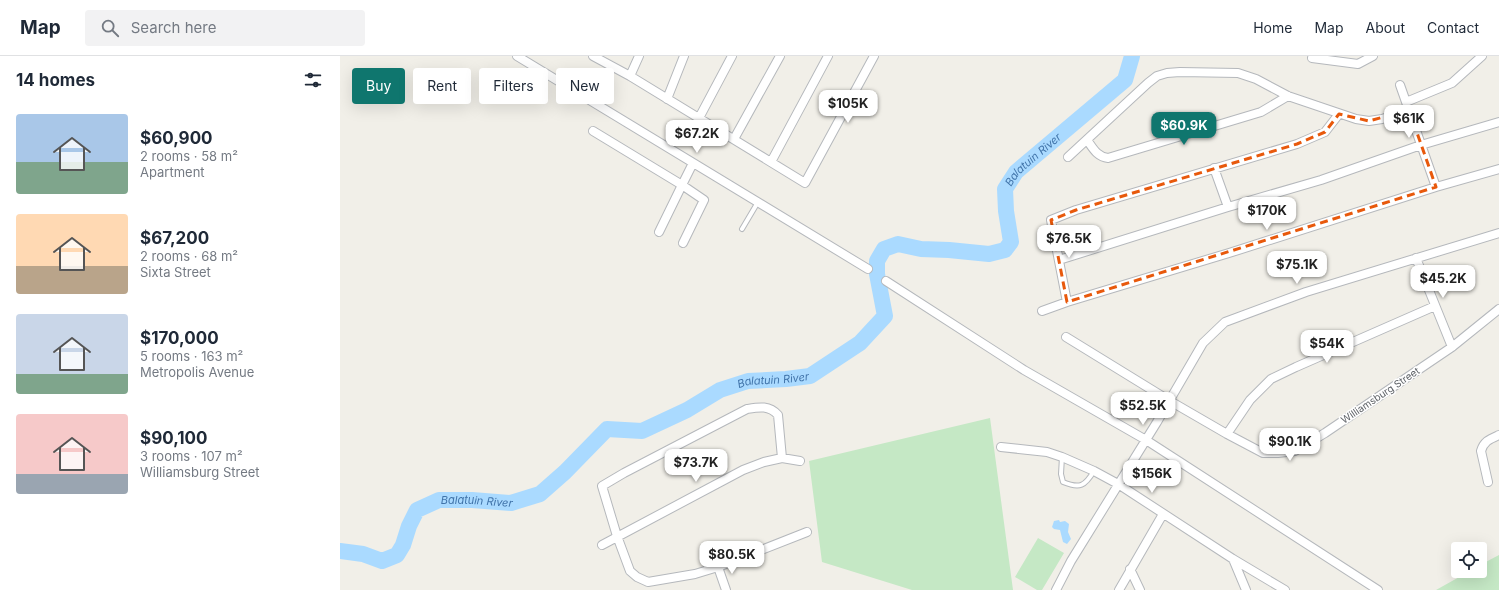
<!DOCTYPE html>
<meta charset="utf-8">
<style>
:root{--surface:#fff;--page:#f2f2f3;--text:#1f2937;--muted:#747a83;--line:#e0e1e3;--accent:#0f766e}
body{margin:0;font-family:Inter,sans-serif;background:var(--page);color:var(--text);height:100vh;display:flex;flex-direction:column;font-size:15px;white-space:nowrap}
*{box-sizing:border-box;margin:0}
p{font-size:13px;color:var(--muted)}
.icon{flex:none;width:22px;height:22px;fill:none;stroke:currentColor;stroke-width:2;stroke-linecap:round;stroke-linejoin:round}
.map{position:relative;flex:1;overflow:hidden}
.side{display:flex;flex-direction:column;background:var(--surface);width:340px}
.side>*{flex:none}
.top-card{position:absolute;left:12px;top:12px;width:380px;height:36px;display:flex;gap:8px}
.controls{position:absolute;left:1111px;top:486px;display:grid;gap:8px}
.controls a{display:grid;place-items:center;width:36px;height:36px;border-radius:4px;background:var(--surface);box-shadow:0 4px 16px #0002;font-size:20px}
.price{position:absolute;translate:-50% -34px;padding:0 9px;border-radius:8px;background:#fff;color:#222;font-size:13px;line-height:26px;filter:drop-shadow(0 1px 2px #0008)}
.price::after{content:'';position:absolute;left:50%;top:24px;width:12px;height:9px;margin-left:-6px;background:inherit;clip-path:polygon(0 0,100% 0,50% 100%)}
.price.active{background:var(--accent);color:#fff}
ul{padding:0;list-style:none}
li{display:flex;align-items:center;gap:12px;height:100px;padding:0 16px}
li span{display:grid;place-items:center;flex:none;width:112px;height:80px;border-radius:4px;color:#555}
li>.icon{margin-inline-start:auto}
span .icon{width:48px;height:48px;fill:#fffc;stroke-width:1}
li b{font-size:17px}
h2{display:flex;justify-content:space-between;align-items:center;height:48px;padding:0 16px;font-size:17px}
.tag{padding:0 14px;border-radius:4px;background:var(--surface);box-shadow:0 4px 16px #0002;font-size:14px;line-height:36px}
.tag.active{background:var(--accent);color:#fff}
header{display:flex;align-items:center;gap:24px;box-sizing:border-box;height:56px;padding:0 20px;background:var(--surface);border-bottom:1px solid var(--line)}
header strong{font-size:19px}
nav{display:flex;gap:22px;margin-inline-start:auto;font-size:14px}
.search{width:280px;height:36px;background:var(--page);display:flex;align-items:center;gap:10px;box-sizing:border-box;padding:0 14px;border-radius:4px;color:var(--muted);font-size:15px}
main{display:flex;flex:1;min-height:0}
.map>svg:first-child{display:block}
.green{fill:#c5e8c5}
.water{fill:#aadaff}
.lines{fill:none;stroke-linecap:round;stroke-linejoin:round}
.river{stroke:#aadaff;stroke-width:16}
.lane-casing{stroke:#b5b8bc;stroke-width:6}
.street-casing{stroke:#b5b8bc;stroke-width:10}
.lane{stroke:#fff;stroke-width:4}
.street{stroke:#fff;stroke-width:8}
.marked{fill:none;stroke:#e8590c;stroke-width:3;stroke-dasharray:8 5;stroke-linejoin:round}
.labels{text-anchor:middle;stroke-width:3;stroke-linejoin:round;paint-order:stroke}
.street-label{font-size:10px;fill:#5f6368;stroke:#fff}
.water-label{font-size:11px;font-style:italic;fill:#4174aa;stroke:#fff}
</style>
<header>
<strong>Map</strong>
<div class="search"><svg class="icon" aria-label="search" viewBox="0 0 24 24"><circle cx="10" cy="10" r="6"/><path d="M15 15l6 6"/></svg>Search here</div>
<nav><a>Home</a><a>Map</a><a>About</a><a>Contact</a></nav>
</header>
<main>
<section class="side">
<h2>14 homes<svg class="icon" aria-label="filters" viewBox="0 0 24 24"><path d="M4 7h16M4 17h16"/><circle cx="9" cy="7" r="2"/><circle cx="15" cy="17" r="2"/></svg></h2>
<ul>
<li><span style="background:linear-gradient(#a9c7e8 60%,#7fa58c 0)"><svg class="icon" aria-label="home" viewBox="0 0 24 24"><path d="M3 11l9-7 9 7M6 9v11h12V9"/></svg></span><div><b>$60,900</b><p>2 rooms · 58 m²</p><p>Apartment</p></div></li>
<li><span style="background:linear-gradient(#ffd9b3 65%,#b9a48a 0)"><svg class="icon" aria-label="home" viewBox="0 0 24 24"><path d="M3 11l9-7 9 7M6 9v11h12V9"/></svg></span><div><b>$67,200</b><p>2 rooms · 68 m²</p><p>Sixta Street</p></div></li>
<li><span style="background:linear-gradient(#c9d6e8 75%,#7fa58c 0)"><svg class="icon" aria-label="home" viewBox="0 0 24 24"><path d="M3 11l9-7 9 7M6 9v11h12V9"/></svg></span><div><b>$170,000</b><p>5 rooms · 163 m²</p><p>Metropolis Avenue</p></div></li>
<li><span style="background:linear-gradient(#f6c9c9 75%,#9aa5b1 0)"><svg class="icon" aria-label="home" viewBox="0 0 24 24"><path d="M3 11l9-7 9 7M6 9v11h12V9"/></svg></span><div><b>$90,100</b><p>3 rooms · 107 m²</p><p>Williamsburg Street</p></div></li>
</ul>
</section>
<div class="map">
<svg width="1159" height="534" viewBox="0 0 1159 534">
<rect width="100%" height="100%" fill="#f1efe8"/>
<path class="green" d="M650 362 673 534H572L482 506 469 405Z
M698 482 724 497 702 534H697L675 521Z
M1159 499V534H1096L1130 515H1140V509Z"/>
<path class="water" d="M719 464 720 466 725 465 729 468 728 476 731 483 727 488 723 486 720 474 714 473 712 471 714 465Z"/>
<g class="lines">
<path class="river" id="s1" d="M0 495 23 498 42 505 57 499 63 489 69 470 77 454 99 444H132L171 447 200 438 225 416 267 373 302 375 347 354 380 334 408 325 446 323 470 320 520 287 545 260 537 218V205L544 193 558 188 581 193 609 194 649 198 665 194 671 186 666 155 665 133 676 116 785 24 792 0"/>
<defs>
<path id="lane" d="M402 173 418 146
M722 401 721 418 723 426C740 433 745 430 754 415"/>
<path id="street" d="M177 0 528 213
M253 0 290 20 465 127 534 0
M972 2 1018 8 1033 0
M290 20 299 0
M1060 29 1096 131
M327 43 344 0
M1066 46 1112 27 1142 0
M359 62 392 0
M253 75 342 129 353 107
M394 83 440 0
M747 84C753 92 757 101 768 102L921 56 948 40
M728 101 808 27 817 20 827 17 840 16 898 17 916 23 948 40 1016 63 1029 65 1042 63 1069 54
M431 106 488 0
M874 112 888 151
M319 176 342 129 364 144 343 187
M1076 202 1112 291
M719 204 888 151 981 124 1081 89 1159 66
M546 225 684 314 806 384 1038 534
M727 246 711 164 736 154 957 88 985 76 999 58
M702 255 727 246 889 197 1096 131 1159 113
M726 281 830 345 887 378 923 397H938L955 395 985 377 1112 291 1159 253
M887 378 910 344 931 323 956 311 1095 250
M661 391 707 396 722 401 754 415 778 428 893 503 945 534
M442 402 438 359C429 349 419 351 407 353L284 417 262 430 277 480 290 515 297 521 308 526 355 518 378 511 467 476
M1148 426 1141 395C1144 385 1150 383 1159 379
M262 489 403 414 424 406 442 402 460 405
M893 503 906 534
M378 511 386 534
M790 513 800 534
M716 534 731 505 817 366 863 287 885 266 966 236 1159 177
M779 534 823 458"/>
</defs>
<use href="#lane" class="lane-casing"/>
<use href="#street" class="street-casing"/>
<use href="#lane" class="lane"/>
<use href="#street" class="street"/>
</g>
<path class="marked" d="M1069 54 1096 131 727 246 711 164 736 154 957 88 985 76 999 58 1029 65Z"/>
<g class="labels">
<g class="street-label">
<text transform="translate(1040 339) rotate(-34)" y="4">Williamsburg Street</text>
</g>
<g class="water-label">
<text dy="4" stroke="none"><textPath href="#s1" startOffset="938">Balatuin River</textPath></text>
<text dy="4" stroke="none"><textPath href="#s1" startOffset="507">Balatuin River</textPath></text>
<text dy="4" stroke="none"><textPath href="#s1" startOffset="171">Balatuin River</textPath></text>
</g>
</g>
</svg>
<div class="controls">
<a><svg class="icon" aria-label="locate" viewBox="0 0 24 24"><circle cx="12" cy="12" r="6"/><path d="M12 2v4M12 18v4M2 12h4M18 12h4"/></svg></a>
</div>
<b class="price" style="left:508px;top:68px">$105K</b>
<b class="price" style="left:1069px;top:83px">$61K</b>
<b class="price active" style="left:844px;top:90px">$60.9K</b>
<b class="price" style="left:357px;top:98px">$67.2K</b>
<b class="price" style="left:927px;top:175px">$170K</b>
<b class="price" style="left:729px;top:203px">$76.5K</b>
<b class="price" style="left:957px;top:229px">$75.1K</b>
<b class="price" style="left:1103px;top:243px">$45.2K</b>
<b class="price" style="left:987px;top:308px">$54K</b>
<b class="price" style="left:803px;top:370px">$52.5K</b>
<b class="price" style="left:950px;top:406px">$90.1K</b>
<b class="price" style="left:356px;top:427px">$73.7K</b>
<b class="price" style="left:812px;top:438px">$156K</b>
<b class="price" style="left:392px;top:519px">$80.5K</b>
<div class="top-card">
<a class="tag active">Buy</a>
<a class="tag">Rent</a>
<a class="tag">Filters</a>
<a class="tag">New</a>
</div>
</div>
</main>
